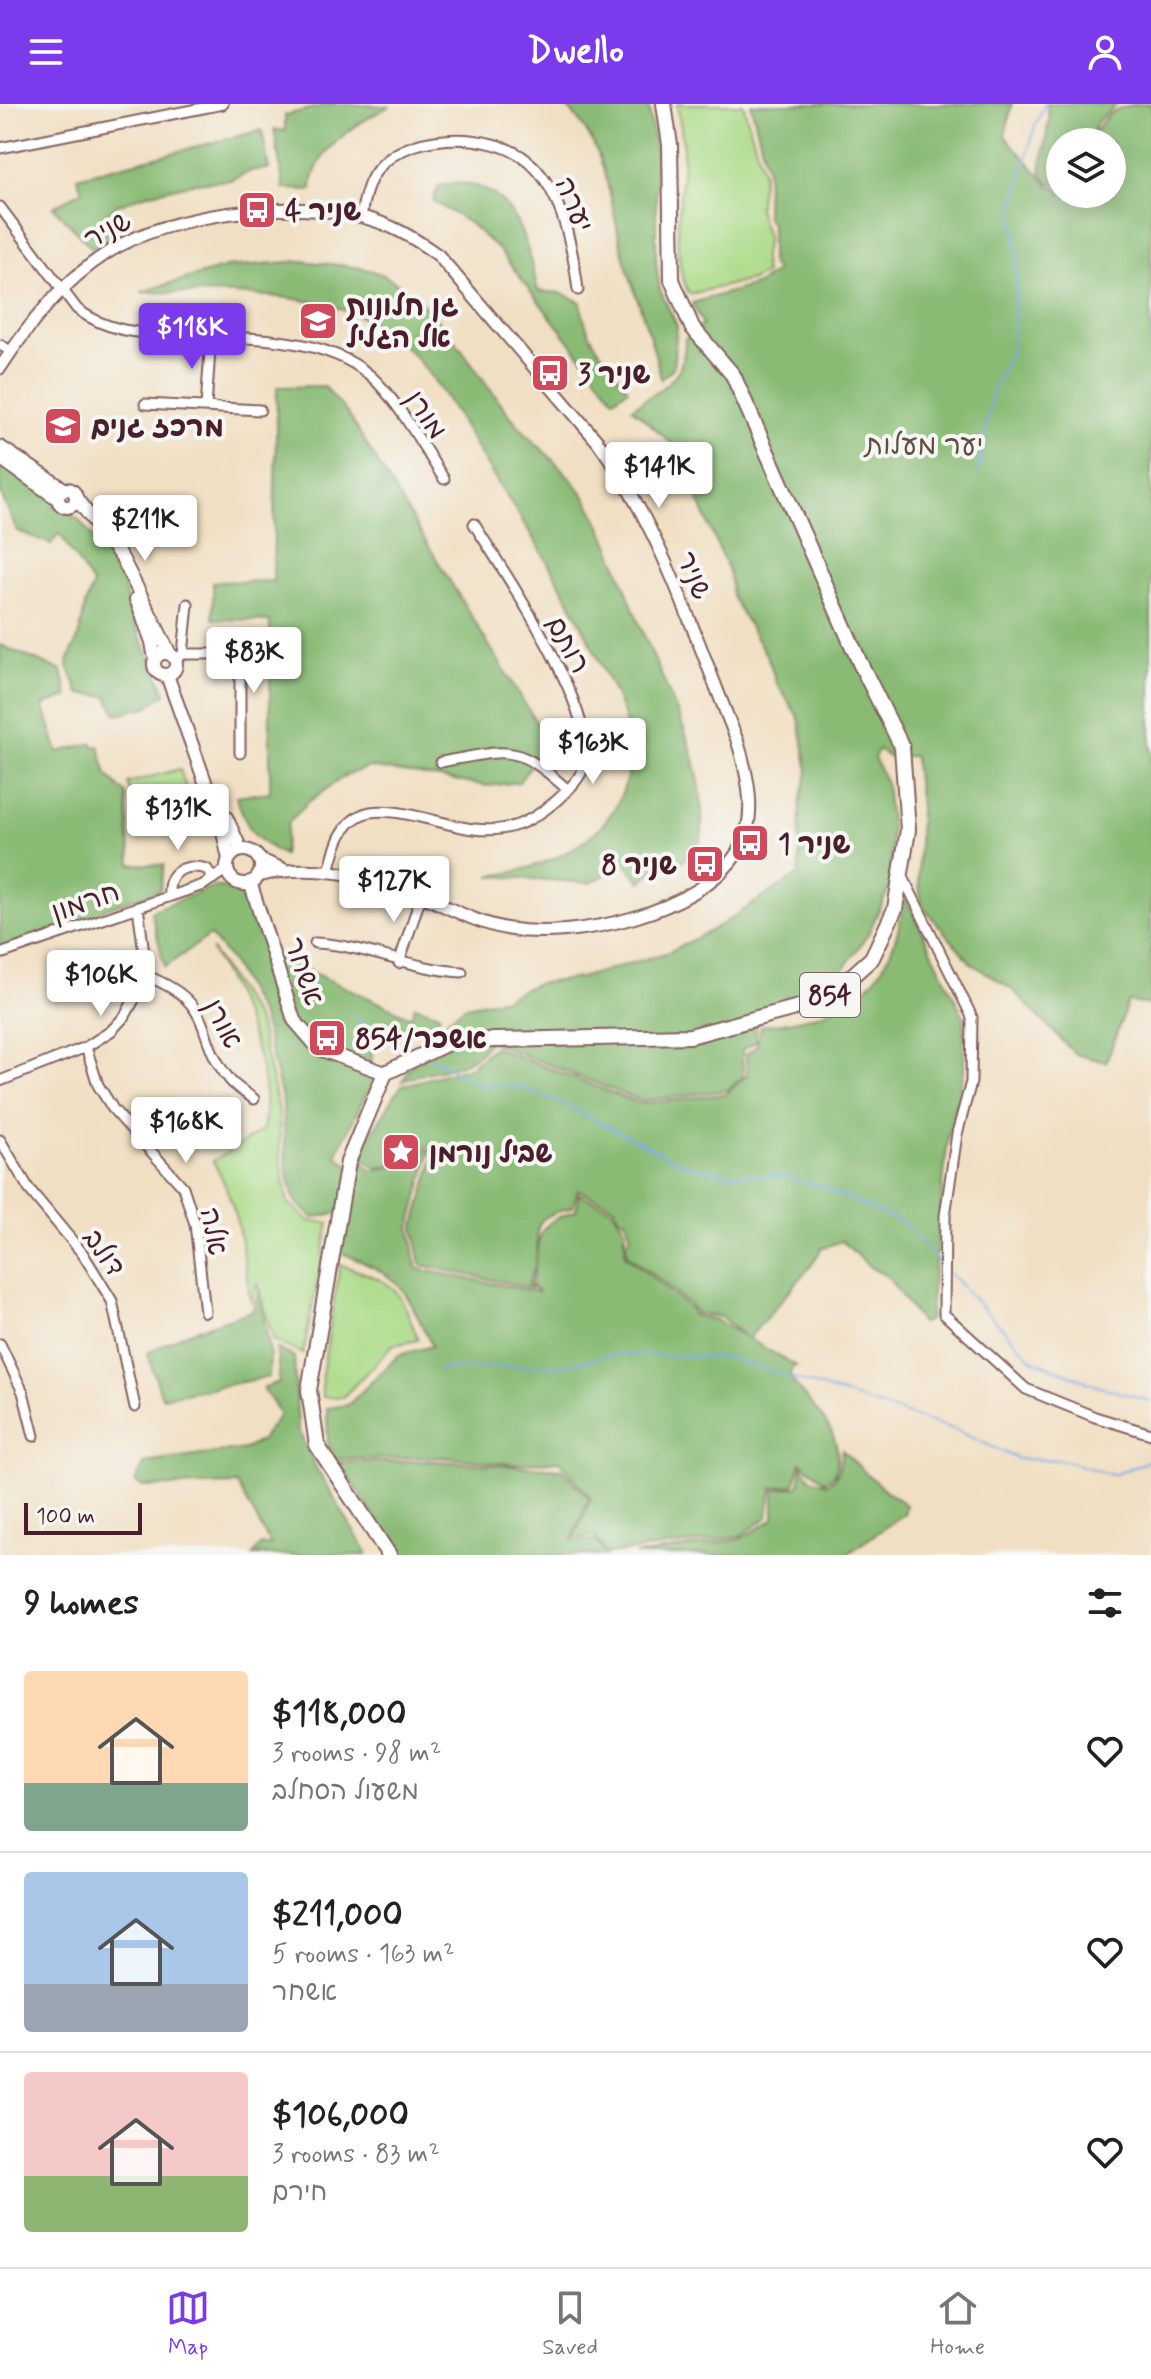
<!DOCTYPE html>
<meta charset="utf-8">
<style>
:root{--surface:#fff;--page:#f6f6f6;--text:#222;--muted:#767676;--line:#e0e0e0;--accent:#7c3aed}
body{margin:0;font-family:Mynerve,"Playpen Sans Hebrew",sans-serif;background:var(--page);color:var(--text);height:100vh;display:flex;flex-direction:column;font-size:30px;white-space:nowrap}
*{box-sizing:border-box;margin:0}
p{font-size:26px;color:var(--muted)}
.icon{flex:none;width:44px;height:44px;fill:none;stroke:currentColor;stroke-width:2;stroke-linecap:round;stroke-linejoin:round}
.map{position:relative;height:1451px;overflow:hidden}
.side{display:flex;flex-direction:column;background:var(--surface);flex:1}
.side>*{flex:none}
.fabs{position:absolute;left:1046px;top:24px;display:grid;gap:16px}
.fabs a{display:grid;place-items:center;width:80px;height:80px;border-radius:50%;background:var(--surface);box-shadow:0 4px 20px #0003;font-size:40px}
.scale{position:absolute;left:24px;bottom:20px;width:118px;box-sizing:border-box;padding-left:8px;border:4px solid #4a1f2b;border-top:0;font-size:22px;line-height:28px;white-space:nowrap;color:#4a1f2b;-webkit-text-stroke:6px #f6f6f2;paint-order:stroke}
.price{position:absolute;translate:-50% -68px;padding:0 18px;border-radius:8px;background:#fff;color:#222;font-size:26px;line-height:52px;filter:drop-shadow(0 2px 4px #0008)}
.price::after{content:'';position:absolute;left:50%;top:48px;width:24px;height:18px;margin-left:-12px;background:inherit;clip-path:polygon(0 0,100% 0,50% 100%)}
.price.selected{background:var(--accent);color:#fff}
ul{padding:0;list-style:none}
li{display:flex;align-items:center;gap:24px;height:200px;padding:0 24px}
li+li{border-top:2px solid var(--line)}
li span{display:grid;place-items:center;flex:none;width:224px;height:160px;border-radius:8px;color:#555}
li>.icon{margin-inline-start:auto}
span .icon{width:96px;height:96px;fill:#fffc;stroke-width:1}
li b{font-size:34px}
h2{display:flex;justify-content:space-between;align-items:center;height:96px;padding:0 24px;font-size:34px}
header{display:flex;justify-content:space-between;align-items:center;height:104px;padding:0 24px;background:var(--accent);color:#fff;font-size:36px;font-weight:800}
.menu{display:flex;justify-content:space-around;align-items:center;height:112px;border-top:2px solid var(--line);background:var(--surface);font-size:22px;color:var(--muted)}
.menu a{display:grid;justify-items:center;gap:4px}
.menu .selected{color:var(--accent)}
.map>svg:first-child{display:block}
.green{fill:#acdb88;stroke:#7b7d5a;stroke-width:2}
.forest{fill:#89bb74;stroke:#6a6d50;stroke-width:2}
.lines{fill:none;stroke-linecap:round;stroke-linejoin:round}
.stream{stroke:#77aae3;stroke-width:2}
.minor-casing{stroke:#846260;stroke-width:13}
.tertiary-casing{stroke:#846260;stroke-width:15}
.secondary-casing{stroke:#846260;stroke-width:16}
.primary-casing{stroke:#846260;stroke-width:18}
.minor{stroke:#fff;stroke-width:9}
.tertiary{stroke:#fff;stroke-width:11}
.secondary{stroke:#fff;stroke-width:12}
.primary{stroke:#fff;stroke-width:14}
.labels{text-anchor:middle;stroke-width:8;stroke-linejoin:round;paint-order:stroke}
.shield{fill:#f6f6f2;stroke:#7e6067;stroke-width:2}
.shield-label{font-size:26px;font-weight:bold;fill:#4a1f2b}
.street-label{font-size:28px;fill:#4a1f2b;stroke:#f6f6f2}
.poi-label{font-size:28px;font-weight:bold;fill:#4a1f2b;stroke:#f6f6f2;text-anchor:start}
.park-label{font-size:28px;fill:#624e42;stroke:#f6f6f2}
</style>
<header><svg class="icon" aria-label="menu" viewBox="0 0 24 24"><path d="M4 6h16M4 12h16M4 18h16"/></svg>Dwello<svg class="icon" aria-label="person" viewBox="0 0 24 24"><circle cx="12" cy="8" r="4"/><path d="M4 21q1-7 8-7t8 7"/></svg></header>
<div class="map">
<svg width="1151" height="1451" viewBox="0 0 1151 1451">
<rect width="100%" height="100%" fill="#f6f6f2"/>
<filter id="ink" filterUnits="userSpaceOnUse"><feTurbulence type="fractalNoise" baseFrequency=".0125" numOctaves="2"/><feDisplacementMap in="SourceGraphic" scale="16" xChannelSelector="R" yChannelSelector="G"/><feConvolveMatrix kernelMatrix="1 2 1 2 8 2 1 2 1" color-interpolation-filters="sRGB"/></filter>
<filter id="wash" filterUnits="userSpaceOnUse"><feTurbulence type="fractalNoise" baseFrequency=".006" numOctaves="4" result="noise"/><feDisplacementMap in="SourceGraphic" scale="32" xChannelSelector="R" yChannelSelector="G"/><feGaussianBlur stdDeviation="1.8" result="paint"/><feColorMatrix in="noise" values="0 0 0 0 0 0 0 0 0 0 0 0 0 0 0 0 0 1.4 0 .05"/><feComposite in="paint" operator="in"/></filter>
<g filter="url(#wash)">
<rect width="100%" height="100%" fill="#f1dfc3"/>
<path class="green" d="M677 0H743L763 68 758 105 767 133 763 157 765 169 751 176 689 190C668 147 683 95 683 49 684 33 679 16 677 0Z
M180 665 188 691 135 706 128 679Z
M211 845 258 918 279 1007 280 1054 288 1099 309 1117 329 1119 303 1250 274 1237 257 1180 251 1199C243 1150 239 1100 213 1057L263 1026C275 966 239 897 211 845Z
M340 1161C397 1179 398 1181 418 1236L393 1241 343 1293H322V1271Z"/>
<path class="forest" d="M331 0 390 2C358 18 312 47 312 86L284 85 274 25 285 27V11Z
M563 0H648L656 50V158L660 186 677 222 673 264 661 275C653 234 637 197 625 157 609 102 610 40 563 0Z
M751 0H1012L1005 32 1049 82 1060 84V90H1112V38L1090 37C1106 7 1117 0 1151 0V901L1128 898 1106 958 1075 950 1013 886 971 859 922 802 918 774 920 702 914 652 889 653 878 646 874 654 886 679 891 727 890 782 868 830 842 867 824 880 755 907 756 938 742 946 743 973 727 986 641 997 489 937C470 969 433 962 403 977L422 941 441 931 447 916 466 902 505 894 535 880 580 874 669 848 718 823 799 770 800 698 808 669 799 614 776 578 768 554 732 493 729 469 681 355 670 338 632 304C662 283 686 276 685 235L703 220 692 199 758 180 776 167 771 160V120L766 112 767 65Z
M1047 0H1117L1097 18 1089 38H1060V80L1049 79 1041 68 1049 15Z
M262 26 269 65 253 66 231 76 194 79 147 90 120 100 99 115 113 136 91 143 53 103 82 87 77 73Z
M455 79C517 81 526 138 538 187L560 189 581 198C583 232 608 258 628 285L614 295 498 145 469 119 433 97 439 82Z
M302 157C326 161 363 160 385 172 442 203 473 267 513 315 537 344 572 369 590 401 612 440 624 483 641 524 669 594 710 659 701 736L683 757 665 754 641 778 626 760 590 779 490 772C560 762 628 727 630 649 631 620 614 588 602 563 573 498 538 439 498 379 463 326 434 256 378 222 316 183 213 191 141 188L226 163Z
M324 282 348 310 542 628 538 651 519 678 489 682 369 663 346 671 307 699 288 719 283 751C252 734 247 724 236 692L270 688V517L213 515V478L273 477 277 283Z
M0 358 79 416 115 461 123 476 128 505 166 590 146 603 117 610 107 592 79 590 67 559 79 532 85 501 93 481 59 429 51 440 17 427 0 388Z
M0 541 62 567 68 593 43 601 58 648 93 639 94 643 99 642 107 671 126 690 131 760 164 761 160 786 106 804 90 818 34 832 0 846Z
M215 782 239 787 269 849 411 913 415 902 440 910 434 921 409 925 372 938 371 980 336 1051 352 1064 362 1059 372 1067 392 1063 431 1044 410 1123 417 1165 538 1188 531 1181C543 1140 527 1121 576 1107L579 1090 612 1105 625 1125V1151L691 1205 692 1211 716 1216 796 1262 791 1265 790 1273C810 1305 848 1327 835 1370L825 1378 801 1358 794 1381 772 1384 768 1413 739 1433 607 1450 595 1432 574 1434 591 1394 560 1357 513 1360 438 1353 336 1355 328 1340 327 1304 348 1301 399 1251 432 1242C400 1177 407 1177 338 1147L344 1108 313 1114 295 1097 286 1064 283 999 263 916 231 857 210 831 165 863 151 807Z
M905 793 964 913V967L948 1033 929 1216 921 1219 887 1172 871 1164 842 1137 822 1144 811 1162 748 1235 721 1213 695 1209 692 1202 627 1150 626 1140 631 1132 626 1117 618 1112 615 1103 578 1086 573 1103C528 1115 540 1120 536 1157 535 1165 530 1173 528 1181L532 1184 421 1161 414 1124 434 1053V1039L387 1062 376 1064 364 1056 357 1060 363 1043 401 982 470 963 494 943 640 1000 726 990 747 971 746 950 757 942 761 922C850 911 891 886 905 793Z
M260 1187 270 1251 269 1273 162 1293 147 1249 187 1229 252 1207Z
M277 1245 294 1253 298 1326 316 1364 368 1451H253L261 1441H271L237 1380 143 1383 135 1378 145 1359 245 1345 260 1337 280 1310 263 1284 279 1278Z
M842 1346C863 1366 881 1385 906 1401L904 1410 846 1451H634L738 1436 774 1415V1386L799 1382 802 1361 811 1375 827 1380C841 1372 840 1360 842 1346Z
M434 1357 562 1365 589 1394 571 1437 595 1436 606 1451H399L339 1358Z"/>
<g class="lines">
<path class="stream" d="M978 371 993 285 1012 247 1018 155 1012 108 1035 22 1045 0
M356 914 418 947
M431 954 481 981 520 983 554 996 690 1063 737 1071H776L818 1081 905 1120 939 1159
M949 1169 1032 1255 1097 1282 1151 1297
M438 1265 567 1261 614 1250 729 1254 956 1326 1018 1355 1062 1356 1113 1371 1151 1356"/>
</g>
</g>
<g filter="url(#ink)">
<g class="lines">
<defs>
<path id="minor" d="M0 44 223 0
M0 103 77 205C108 228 138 229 175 231 239 235 330 228 378 279 404 307 423 343 444 375
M361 113C363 99 366 84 373 72 400 26 491 26 528 57 562 85 573 145 578 186
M0 241 11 247
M145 300 260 306
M206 303 211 233
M183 550 188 500
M175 555 183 550H239
M240 649V533
M441 658C509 646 515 638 568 686
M329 767C335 746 339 722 361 711 387 698 444 722 474 725 508 729 530 719 556 697 568 686 581 675 585 659 596 604 505 469 474 420
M902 771 972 913 971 978 957 1030 945 1112 944 1210 1026 1285 1095 1313 1151 1330
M169 792C167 767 185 759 207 765L213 775
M315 839C366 841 410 865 462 868
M0 850 203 781 227 765
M399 859 421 792
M147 872C219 901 192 929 229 975 235 983 246 989 254 995
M86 943 98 981 113 1005 183 1083 195 1120 205 1208
M0 977 86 943 111 927 125 912 147 872 138 803
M0 1036 29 1085 83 1150 112 1197 135 1303
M0 1240 23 1288 34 1332"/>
<path id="tertiary" d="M0 264C29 220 62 178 107 149 168 109 291 95 362 113 391 120 414 134 438 151L598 338C662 426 696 536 737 636 748 671 759 716 737 749 698 809 577 836 509 825 479 820 452 805 424 793 374 772 311 758 258 772
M259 755 283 765"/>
<path id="secondary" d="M0 343 64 385
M0 354 58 395
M58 394a9 9 0 1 1 18 0a9 9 0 1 1-18 0Z
M76 394 122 454 170 550
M136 495 152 538 155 555
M154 560a11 11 0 1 1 22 0a11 11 0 1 1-22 0Z
M167 571 223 728 229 755
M226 713 241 746
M227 763a17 17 0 1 1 34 0a17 17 0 1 1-34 0Z
M250 778 294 916 319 945 385 969"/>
<path id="primary" d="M389 1451 317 1341 309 1286 348 1058 385 969 452 937 690 932 825 896 872 854 895 805 908 726 902 643 860 559 733 271 692 223 672 176 670 41 664 0"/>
</defs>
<use href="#minor" class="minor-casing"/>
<use href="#tertiary" class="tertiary-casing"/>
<use href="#secondary" class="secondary-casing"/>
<use href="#primary" class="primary-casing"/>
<use href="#minor" class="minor"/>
<use href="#tertiary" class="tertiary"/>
<use href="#secondary" class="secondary"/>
<use href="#primary" class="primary"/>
</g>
</g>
<defs>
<symbol id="bus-square" viewBox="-11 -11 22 22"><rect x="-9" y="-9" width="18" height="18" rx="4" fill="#d1495b" stroke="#f6f6f2"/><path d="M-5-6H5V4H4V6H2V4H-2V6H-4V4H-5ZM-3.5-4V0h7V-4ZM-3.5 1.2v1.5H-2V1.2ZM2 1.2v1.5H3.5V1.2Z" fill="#fff"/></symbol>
<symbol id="school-square" viewBox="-11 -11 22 22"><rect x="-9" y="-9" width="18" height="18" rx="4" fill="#d1495b" stroke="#f6f6f2"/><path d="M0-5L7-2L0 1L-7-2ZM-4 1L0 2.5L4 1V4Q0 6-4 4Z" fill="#fff"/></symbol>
<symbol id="sight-square" viewBox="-11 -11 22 22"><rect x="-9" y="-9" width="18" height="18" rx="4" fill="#d1495b" stroke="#f6f6f2"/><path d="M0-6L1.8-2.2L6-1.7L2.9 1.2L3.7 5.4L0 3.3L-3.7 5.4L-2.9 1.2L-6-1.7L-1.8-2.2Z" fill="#fff"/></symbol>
</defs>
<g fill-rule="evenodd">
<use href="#bus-square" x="235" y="84" width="44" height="44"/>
<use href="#school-square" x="296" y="195" width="44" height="44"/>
<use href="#bus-square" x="528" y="247" width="44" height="44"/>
<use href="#school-square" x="41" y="300" width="44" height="44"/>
<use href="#bus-square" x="728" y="717" width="44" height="44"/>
<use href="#bus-square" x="683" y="738" width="44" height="44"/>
<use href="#bus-square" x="305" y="912" width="44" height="44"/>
<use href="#sight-square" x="379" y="1026" width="44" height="44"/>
</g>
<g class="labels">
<rect class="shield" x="800" y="869" width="60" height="44" rx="6"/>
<g class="shield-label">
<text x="830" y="900">854</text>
</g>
<g class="street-label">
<text transform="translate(575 100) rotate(68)" y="10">יערה</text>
<text transform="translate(107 125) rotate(-28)" y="10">שניר</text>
<text transform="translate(427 310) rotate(56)" y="10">מורן</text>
<text transform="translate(695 471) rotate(67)" y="10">שניר</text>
<text transform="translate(569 540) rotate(61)" y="10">רותם</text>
<text transform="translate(85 797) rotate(-19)" y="10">חרמון</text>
<text transform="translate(305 867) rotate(71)" y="10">אשחר</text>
<text transform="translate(224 919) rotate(62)" y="10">אורן</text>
<text transform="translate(215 1127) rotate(79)" y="10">אלה</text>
<text transform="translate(105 1148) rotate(55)" y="10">דולב</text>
</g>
<g class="poi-label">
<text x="285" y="116">שניר 4</text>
<text x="346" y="211">גן חלונות<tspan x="346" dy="32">אל הגליל</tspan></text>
<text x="578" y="279">שניר 3</text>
<text x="91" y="332">מרכז גנים</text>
<text x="778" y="749">שניר 1</text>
<text x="677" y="770" text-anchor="end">שניר 8</text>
<text x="355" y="944">אשכר/854</text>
<text x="429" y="1058">שביל נורמן</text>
</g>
<g class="park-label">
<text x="924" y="350">יער מעלות</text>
</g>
</g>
</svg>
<div class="fabs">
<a><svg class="icon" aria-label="layers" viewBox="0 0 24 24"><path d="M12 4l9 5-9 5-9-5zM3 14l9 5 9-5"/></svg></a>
</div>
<div class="scale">100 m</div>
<b class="price selected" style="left:192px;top:267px">$118K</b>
<b class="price" style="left:659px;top:406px">$141K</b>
<b class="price" style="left:145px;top:459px">$211K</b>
<b class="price" style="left:254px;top:591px">$83K</b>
<b class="price" style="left:593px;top:682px">$163K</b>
<b class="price" style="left:178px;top:748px">$131K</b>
<b class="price" style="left:394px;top:820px">$127K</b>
<b class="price" style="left:101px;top:914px">$106K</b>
<b class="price" style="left:186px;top:1061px">$168K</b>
</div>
<section class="side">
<h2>9 homes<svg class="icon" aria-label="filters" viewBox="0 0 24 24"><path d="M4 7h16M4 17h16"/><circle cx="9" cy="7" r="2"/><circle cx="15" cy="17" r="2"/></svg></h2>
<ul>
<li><span style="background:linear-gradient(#ffd9b3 70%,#7fa58c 0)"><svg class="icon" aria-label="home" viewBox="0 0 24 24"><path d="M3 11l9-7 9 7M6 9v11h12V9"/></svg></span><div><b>$118,000</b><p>3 rooms · 98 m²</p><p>משעול הסחלב</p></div><svg class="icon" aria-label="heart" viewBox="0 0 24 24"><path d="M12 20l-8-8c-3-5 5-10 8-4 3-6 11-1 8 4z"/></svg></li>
<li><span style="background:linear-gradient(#a9c7e8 70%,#9aa5b1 0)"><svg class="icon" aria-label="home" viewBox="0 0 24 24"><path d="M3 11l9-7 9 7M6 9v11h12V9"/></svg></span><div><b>$211,000</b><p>5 rooms · 163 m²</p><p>אשחר</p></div><svg class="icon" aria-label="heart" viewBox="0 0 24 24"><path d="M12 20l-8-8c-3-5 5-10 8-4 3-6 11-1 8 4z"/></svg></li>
<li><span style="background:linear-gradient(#f6c9c9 65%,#8fb573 0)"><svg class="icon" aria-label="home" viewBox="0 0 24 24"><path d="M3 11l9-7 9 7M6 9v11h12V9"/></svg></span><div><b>$106,000</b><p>3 rooms · 83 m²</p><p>חירם</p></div><svg class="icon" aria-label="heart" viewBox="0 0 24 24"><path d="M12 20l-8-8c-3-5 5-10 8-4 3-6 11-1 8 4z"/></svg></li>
</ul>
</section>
<nav class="menu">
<a class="selected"><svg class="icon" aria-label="map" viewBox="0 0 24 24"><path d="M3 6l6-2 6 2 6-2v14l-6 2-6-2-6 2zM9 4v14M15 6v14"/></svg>Map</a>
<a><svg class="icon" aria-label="saved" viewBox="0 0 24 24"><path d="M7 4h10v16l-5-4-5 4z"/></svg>Saved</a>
<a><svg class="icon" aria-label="home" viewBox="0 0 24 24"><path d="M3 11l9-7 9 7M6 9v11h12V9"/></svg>Home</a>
</nav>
